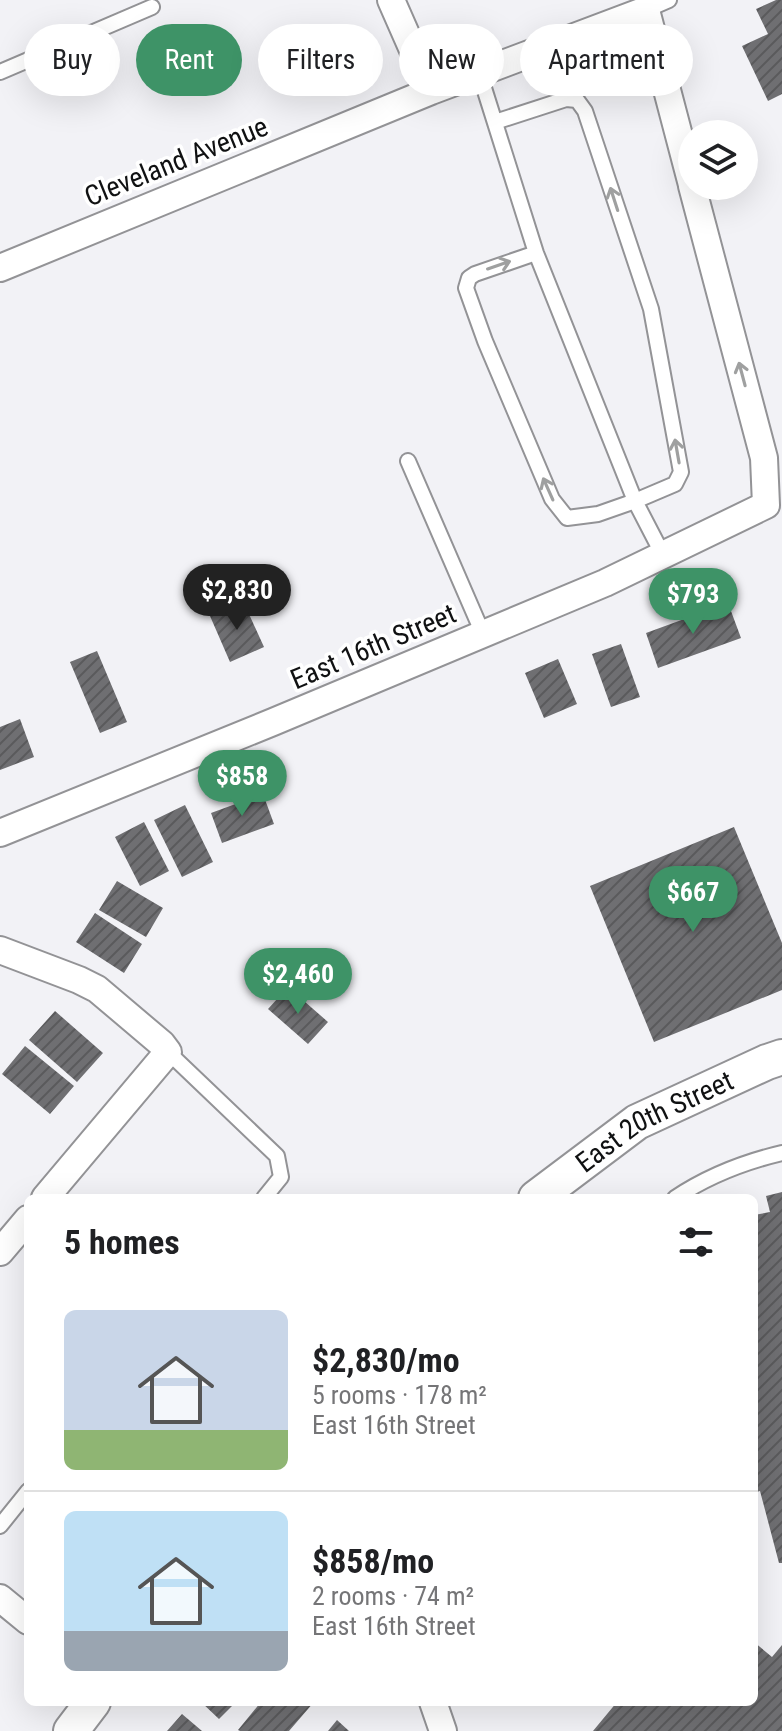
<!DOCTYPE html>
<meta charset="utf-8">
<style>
:root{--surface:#fff;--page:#f2f2f2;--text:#202124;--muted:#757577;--line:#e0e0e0;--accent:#3e9367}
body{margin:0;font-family:"Roboto Condensed",sans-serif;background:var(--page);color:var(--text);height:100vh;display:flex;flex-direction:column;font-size:30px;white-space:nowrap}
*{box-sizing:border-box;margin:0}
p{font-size:26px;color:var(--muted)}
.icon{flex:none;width:44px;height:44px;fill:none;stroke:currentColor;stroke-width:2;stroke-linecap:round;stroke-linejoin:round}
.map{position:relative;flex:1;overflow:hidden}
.side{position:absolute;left:24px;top:1194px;width:734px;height:512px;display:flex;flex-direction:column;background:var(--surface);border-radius:12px;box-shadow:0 8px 32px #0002}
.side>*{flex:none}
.hud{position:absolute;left:24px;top:24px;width:734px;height:72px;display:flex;gap:16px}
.fabs{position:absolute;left:678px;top:120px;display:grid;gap:16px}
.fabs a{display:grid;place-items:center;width:80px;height:80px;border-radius:50%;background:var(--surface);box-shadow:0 8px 32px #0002;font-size:40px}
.price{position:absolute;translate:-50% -68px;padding:0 18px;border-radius:28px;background:var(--accent);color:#fff;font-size:26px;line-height:52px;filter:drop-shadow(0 2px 4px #0008)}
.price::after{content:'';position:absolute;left:50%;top:48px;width:24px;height:18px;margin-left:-12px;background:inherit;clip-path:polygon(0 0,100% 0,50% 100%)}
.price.current{background:#222;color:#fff}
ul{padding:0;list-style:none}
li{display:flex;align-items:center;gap:24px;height:200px;padding:0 40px}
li+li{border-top:2px solid var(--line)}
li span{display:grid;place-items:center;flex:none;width:224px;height:160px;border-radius:12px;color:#555}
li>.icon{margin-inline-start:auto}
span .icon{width:96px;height:96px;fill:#fffc;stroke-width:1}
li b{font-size:34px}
h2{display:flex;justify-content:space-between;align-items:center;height:96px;padding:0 40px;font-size:34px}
.chip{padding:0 28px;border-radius:36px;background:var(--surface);box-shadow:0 8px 32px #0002;font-size:28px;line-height:72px}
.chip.current{background:var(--accent);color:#fff}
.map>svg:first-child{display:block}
.building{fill:url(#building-hatch)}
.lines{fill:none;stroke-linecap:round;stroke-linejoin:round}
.service-casing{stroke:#939396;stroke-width:18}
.minor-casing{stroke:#939396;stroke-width:30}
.tertiary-casing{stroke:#939396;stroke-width:38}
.service{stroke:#fff;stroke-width:14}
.minor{stroke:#fff;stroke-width:26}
.tertiary{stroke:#fff;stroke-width:34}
.oneway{stroke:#9fa0a0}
.labels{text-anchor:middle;stroke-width:7;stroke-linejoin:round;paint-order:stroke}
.street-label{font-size:28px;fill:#101112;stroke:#fff}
</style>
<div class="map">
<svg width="782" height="1731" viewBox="0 0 782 1731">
<defs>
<pattern id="building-hatch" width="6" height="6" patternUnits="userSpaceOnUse" patternTransform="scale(2)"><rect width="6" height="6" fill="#6f6f72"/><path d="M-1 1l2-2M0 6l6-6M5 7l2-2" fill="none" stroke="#5a5a5c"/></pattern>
</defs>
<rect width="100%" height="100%" fill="#f2f2f6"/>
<path class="building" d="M776 0H782V94L768 101 742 46 768 34 756 9Z
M243 601 264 647 230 662 210 616Z
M728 603 741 638 658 668 646 633Z
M621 644 640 697 611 707 592 654Z
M97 651 127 722 100 733 70 662Z
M558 659 577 704 544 718 525 673Z
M20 719 34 757 0 770V727Z
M263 794 274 824 222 843 211 813Z
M185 805 213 862 182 877 154 820Z
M144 822 169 871 140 886 115 837Z
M734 827 782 943V990L654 1042 590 886Z
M117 881 163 908 146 937 99 910Z
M95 913 142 944 124 973 76 942Z
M288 987 328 1022 308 1044 268 1009Z
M55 1011 103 1053 77 1082 29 1040Z
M25 1046 74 1086 50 1114 2 1074Z
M782 1192V1563H779L760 1491 754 1493V1215L770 1212 766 1196Z
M754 1642 772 1657 782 1645V1731H593L617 1702H754Z
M201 1702H236L219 1719Z
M261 1702H314L289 1731H240L238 1730Z
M182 1714 202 1731H167Z
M337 1720 349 1731H328Z"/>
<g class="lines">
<defs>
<path id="service" d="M646 10 669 0
M0 72 152 7
M479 72 536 253 635 501 663 555
M495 122 566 99 577 100 585 111 651 309 681 472 675 484 635 501 598 514 567 518 552 499 485 341 466 288 469 278 475 274 536 253
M408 461 483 634
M168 1052 277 1156 281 1177 264 1198
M675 1198C708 1176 744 1162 782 1153
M0 1526 28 1491"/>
<path id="minor" d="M391 0 431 91
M0 268 431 91 646 10 692 185
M0 833 273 722 605 583 766 505 764 458 692 186
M0 950 79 980 97 989 162 1044 168 1052 45 1198
M0 1252 28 1219
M0 1598 28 1621
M433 1702 443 1731"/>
<g id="tertiary">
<path id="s1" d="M536 1198 637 1122 767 1062 782 1057"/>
<path d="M71 1731 93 1702"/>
</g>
</defs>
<use href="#service" class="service-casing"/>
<use href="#minor" class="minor-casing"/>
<use href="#tertiary" class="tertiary-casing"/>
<use href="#service" class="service"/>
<use href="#minor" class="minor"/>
<use href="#tertiary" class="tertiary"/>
</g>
<defs><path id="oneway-shaft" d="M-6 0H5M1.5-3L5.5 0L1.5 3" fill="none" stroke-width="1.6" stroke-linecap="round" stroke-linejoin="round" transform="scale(2)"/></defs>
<g class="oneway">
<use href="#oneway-shaft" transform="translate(614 199) rotate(-108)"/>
<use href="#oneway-shaft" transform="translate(499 265) rotate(-19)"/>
<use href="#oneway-shaft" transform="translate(742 374) rotate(-105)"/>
<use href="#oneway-shaft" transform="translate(677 451) rotate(-100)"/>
<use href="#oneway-shaft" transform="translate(548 489) rotate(-114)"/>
</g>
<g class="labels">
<g class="street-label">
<text transform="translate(176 161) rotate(-22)" y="10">Cleveland Avenue</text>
<text transform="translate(373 646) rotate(-23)" y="10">East 16th Street</text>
<text dy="10" stroke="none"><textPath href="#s1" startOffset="142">East 20th Street</textPath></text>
</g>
</g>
</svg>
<div class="fabs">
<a><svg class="icon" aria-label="layers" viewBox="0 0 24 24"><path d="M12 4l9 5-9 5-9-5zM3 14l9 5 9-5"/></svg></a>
</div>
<b class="price current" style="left:237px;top:632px">$2,830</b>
<b class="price" style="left:693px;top:636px">$793</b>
<b class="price" style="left:242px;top:818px">$858</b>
<b class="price" style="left:693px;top:934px">$667</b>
<b class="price" style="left:298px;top:1016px">$2,460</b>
<div class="hud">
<a class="chip">Buy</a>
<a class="chip current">Rent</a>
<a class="chip">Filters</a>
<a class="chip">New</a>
<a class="chip">Apartment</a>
</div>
<section class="side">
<h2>5 homes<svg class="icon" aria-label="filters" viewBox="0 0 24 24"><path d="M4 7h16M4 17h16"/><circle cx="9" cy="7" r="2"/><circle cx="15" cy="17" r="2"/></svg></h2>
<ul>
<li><span style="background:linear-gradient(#c9d6e8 75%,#8fb573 0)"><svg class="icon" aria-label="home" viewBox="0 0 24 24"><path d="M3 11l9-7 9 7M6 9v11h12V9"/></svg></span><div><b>$2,830/mo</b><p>5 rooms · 178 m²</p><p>East 16th Street</p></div></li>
<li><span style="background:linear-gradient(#bfe0f5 75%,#9aa5b1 0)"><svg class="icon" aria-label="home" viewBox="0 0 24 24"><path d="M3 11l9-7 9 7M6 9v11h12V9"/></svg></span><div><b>$858/mo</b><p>2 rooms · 74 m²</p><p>East 16th Street</p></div></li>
</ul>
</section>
</div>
